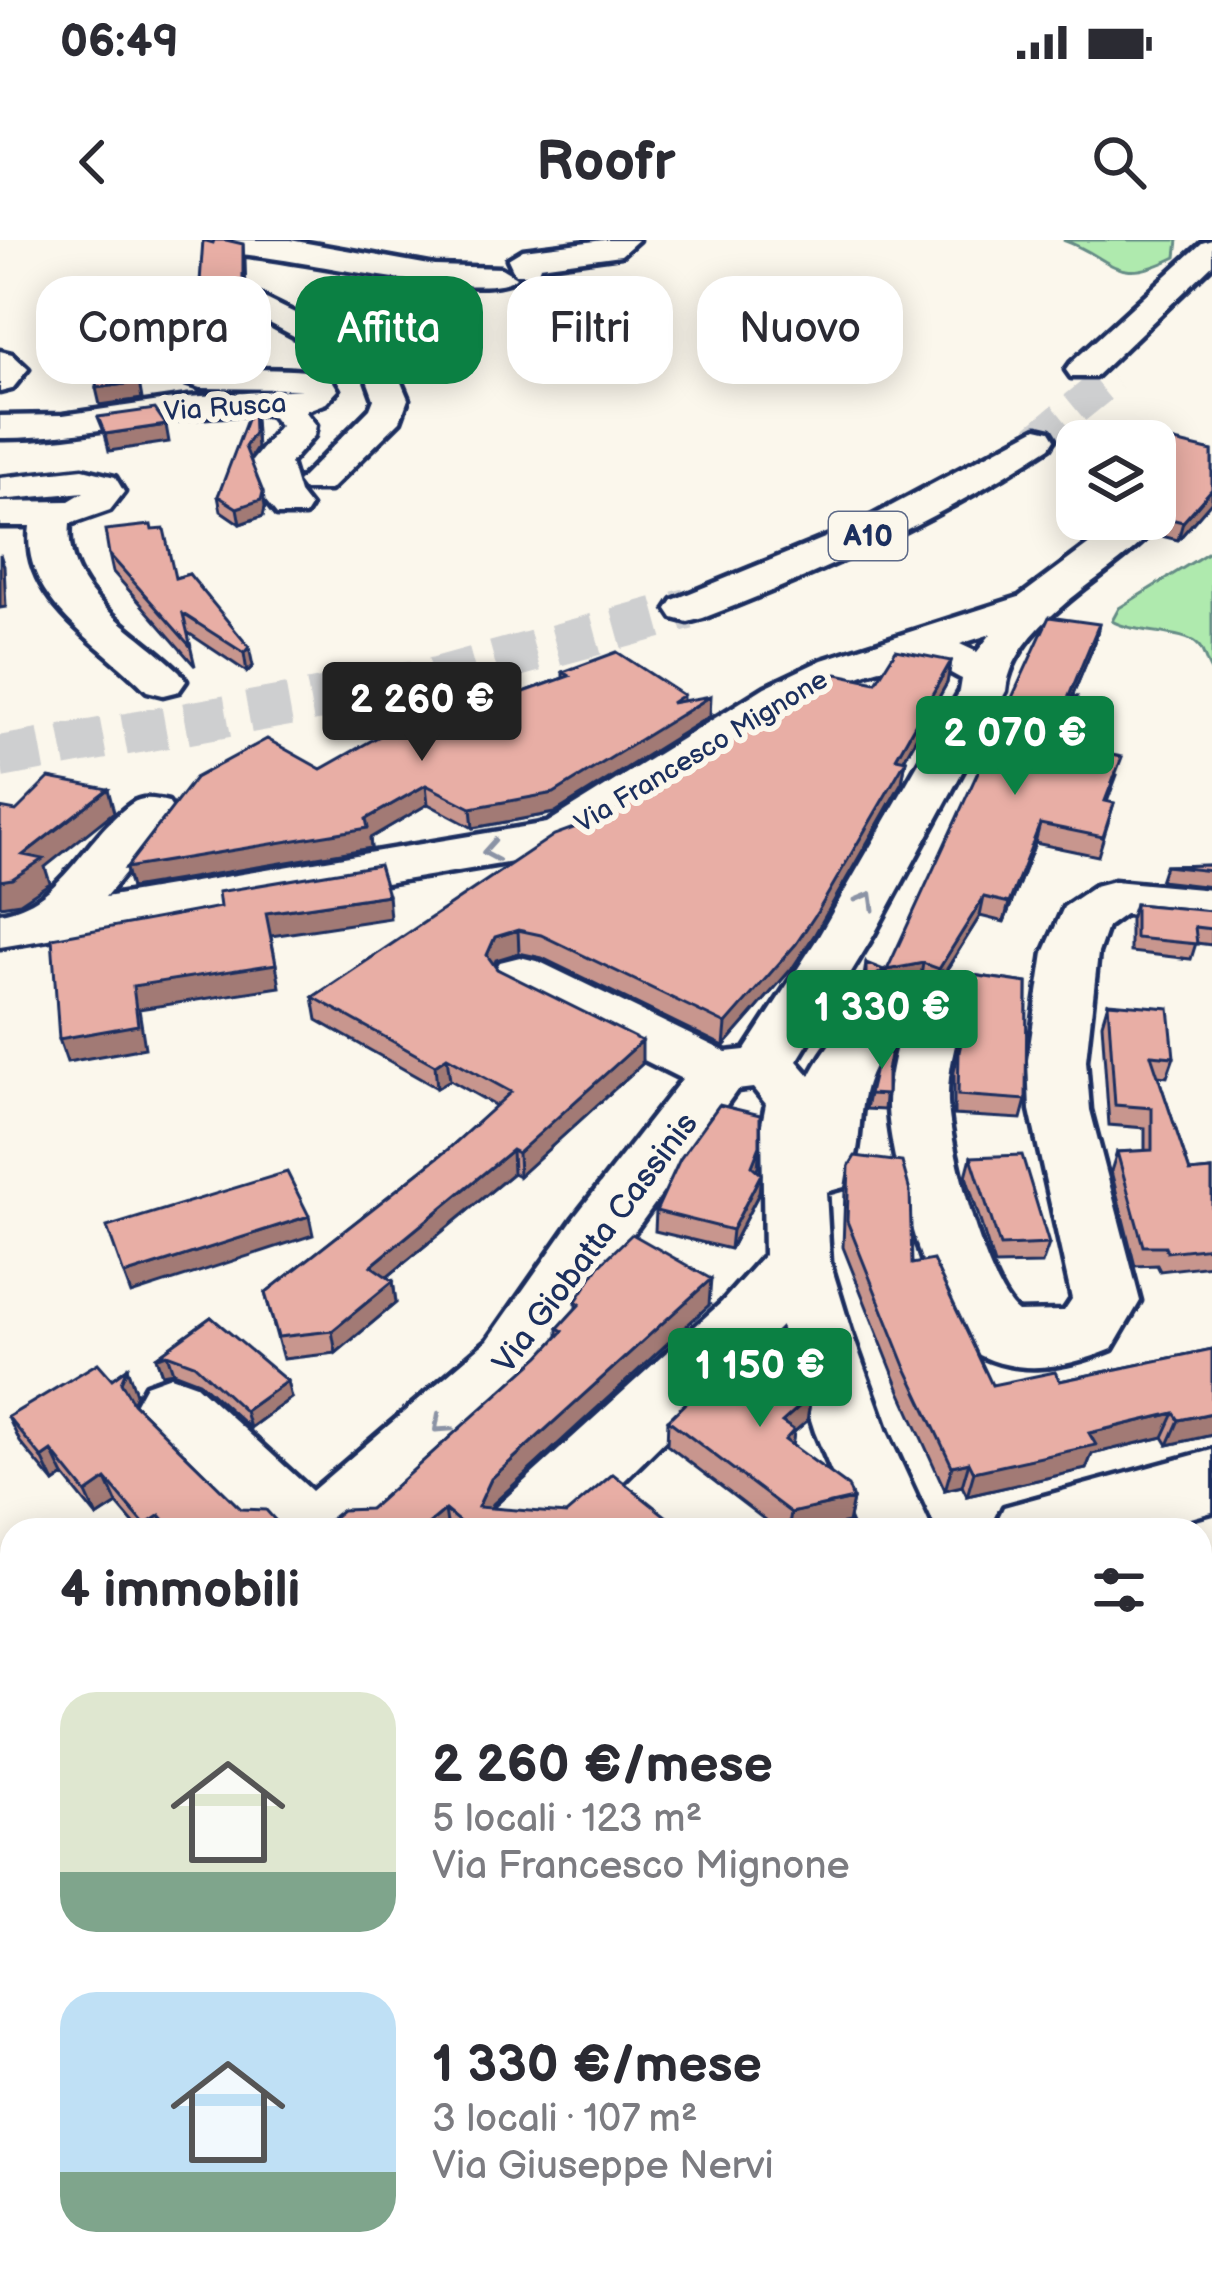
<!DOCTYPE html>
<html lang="it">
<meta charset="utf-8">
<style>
:root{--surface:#fff;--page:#f2f2f3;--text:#2b2b33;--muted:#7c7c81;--accent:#0b8043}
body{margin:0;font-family:"Balsamiq Sans",sans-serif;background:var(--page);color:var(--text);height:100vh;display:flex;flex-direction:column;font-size:45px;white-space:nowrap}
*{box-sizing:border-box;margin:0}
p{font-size:39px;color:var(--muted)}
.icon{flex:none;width:66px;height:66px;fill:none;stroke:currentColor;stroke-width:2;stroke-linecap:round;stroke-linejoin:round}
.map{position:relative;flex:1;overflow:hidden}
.details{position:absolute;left:0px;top:1278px;width:1212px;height:771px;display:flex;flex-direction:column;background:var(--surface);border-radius:36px 36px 0 0;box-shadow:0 6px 30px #0003}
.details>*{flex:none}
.top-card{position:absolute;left:36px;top:36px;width:1140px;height:108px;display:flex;gap:24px}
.buttons{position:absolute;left:1056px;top:180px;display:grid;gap:24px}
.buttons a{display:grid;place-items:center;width:120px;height:120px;border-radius:24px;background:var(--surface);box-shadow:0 6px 30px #0003;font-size:60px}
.price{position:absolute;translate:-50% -102px;padding:0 27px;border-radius:12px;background:var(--accent);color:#fff;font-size:39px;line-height:78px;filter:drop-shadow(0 3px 6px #0008)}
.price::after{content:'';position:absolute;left:50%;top:72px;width:36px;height:27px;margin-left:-18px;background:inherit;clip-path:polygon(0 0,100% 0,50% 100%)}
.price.active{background:#222;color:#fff}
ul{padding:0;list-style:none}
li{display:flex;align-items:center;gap:36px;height:300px;padding:0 60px}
li span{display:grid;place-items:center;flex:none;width:336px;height:240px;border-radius:36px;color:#555}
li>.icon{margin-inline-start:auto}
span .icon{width:144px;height:144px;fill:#fffc;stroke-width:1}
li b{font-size:51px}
h2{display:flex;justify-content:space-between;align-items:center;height:144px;padding:0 60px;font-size:51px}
.tag{padding:0 42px;border-radius:36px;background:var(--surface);box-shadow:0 6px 30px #0003;font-size:42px;line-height:108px}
.tag.active{background:var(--accent);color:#fff}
.status{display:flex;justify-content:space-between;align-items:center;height:84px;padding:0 60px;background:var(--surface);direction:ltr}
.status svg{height:33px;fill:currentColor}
header{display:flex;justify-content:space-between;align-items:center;height:156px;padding:0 60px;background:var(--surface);font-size:54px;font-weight:600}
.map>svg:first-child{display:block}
.green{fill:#afeaae;stroke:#658c86;stroke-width:3}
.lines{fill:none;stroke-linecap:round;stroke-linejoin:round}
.highway-tunnel-far1{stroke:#cecfd0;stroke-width:33;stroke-dasharray:33 16;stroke-linecap:butt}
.highway-tunnel{stroke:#cecfd0;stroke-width:42;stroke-dasharray:42 21;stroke-linecap:butt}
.minor-casing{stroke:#1b2f5e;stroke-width:9}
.highway-casing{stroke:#1b2f5e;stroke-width:9}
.minor{fill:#fbf7ec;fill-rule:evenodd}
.highway{fill:#fbf7ec;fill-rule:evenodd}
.wall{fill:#c8968e;stroke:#1b2f5e;stroke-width:3}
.shaded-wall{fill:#a27a74;stroke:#1b2f5e;stroke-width:3}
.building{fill:#e8aea5;stroke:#1b2f5e;stroke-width:3}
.oneway{stroke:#8b93a5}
.labels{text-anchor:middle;stroke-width:12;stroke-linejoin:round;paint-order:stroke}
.far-street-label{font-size:27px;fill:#1b2f5e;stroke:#fbf7ec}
.shield{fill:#fbf7ec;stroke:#5e6b89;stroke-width:3}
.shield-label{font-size:30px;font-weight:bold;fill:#1b2f5e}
.street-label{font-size:33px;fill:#1b2f5e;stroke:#fbf7ec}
</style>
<div class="status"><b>06:49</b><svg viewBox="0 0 49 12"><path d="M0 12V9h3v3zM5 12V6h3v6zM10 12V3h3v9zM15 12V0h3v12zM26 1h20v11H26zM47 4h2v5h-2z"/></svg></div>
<header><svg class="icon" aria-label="back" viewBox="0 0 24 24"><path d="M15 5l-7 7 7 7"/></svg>Roofr<svg class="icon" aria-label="search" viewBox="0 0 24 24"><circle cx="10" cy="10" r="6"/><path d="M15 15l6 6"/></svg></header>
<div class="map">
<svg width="1212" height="2047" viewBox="0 0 1212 2047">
<rect width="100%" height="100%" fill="#fbf7ec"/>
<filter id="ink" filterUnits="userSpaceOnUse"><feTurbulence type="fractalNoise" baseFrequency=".00833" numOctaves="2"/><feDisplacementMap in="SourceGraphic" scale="24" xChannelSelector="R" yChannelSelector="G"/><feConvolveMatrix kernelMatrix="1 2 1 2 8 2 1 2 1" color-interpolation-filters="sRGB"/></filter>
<g filter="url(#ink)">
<path class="green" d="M1063 0H1178L1176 17C1114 48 1116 19 1063 0Z
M1212 310V432C1206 425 1205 413 1199 406 1186 390 1133 394 1112 381L1119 368Z"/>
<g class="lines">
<path class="highway-tunnel-far1" d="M1037 199 1113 137"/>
<path class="highway-tunnel" d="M0 517 433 439 688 369"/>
<defs>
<path id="minor" d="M227 0H290L435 26 501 28 516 37C492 65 287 16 238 14L228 11 223 5Z
M604 0H638L621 15 540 26 537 34H515L508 19 523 10Z
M260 56 392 121 408 159 400 181 330 250H304L298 242 370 169 374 159 365 134 249 72 244 65 249 58Z
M155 85 167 88 180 119C228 137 280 123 329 135L338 150 326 163 305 171 316 185 314 196 290 223 299 253 310 267 305 275H277L262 256 252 221 280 186 270 174C179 170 91 199 0 198V176L63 175 188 157 302 149 200 148 154 132 139 95Z
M0 111 12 114 28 129 12 149 0 152Z
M83 229 115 237 124 252 110 270 70 284C63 355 135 388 179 431L186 441 179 451 163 455 147 451C102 404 20 361 30 286H0V262L69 261 84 252 0 260V238Z
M1129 281 1143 285 1149 293 1143 301C1100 342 1012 387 1006 451L873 696 797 821 810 836C838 783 909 697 962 780 954 807 947 834 948 863 950 907 985 1046 1018 1072L1064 1071 1072 1059 1030 870 1028 820 1044 713 1064 667 1095 646 1114 641 1212 650V682L1125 674 1107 687 1098 713 1086 820 1090 870 1140 1061 1112 1109C1066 1128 1015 1138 969 1109 932 1085 888 912 888 865 888 840 894 816 901 792 840 850 875 894 844 947L826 952 830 1022 851 1091 887 1192 932 1290H856L815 1192 781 1086 574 1290H485L496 1267 722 1062 764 1015 762 884 766 864 753 848 737 850 619 1013 538 1138 372 1290H252L146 1185 135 1165 146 1145 171 1136 196 1145 312 1251 488 1100 573 979 682 839 500 748 492 735 500 722 520 717 540 722 726 812 745 810 819 696 960 451 962 439C954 435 945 429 937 427 848 401 678 552 602 596 580 608 555 613 531 619L0 707V673C64 663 83 598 131 564 142 556 155 559 168 562L175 573 105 657 547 583 765 447 822 420 1019 357 1115 285ZM991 394 977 412 960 404Z
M1212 1210V1272L1148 1290H993L1004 1267Z
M1212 1471V1551L1200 1556V1476Z
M0 1542 12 1545V1631L0 1626Z
M253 2037H355L356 2047H254Z"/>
<path id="highway" d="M1212 0V25L1095 137H1071L1066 130 1071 123 1202 3Z
M1037 188 1050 191 1055 199 1050 207C941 279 825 331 703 378L688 382 673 378 667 369 673 360 854 286Z"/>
</defs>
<use href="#minor" class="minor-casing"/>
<use href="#highway" class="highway-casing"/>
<use href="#minor" class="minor"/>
<use href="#highway" class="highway"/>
</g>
<path class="wall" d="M245 19 246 55 243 59 246 75V119L215 121 212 105 211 71 202 72Z
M255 178 257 208 250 219 265 267 263 276 240 284 221 271 218 256Z
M1155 202 1212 211V261L1178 300 1153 294 1147 282 1137 279H1155Z
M152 290 175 338 189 334 253 426 247 432 187 392 195 426 113 332 109 314Z
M1099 384 1095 402 1072 457H1077L1063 506 1117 535 1107 562 1114 563 1098 616 1035 603 1004 682 980 676 946 731 1027 743 1026 860 1021 879 954 875V832L966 781 940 751 942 736 935 748 920 742 884 749 887 730Z
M951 421 947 443 904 520H906L902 542 815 694 793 727 724 806 542 718 519 713 496 720 494 725 497 729 642 824 519 936 513 933 387 1037 393 1041 396 1063 336 1113 283 1119 265 1053 446 911 496 866 450 840 437 848 317 780 313 757 604 577 876 442Z
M563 432 683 461 710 476 554 573 473 588 428 564 370 598 371 608 131 648 126 628 321 529 412 492 563 438Z
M1212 625V647L1160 641 1165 626Z
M1135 664 1212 671V705L1196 703 1191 719 1130 712V679Z
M866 723 881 750 863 762V743Z
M1108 763 1174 817 1167 837 1158 836 1190 932 1212 930V1025L1160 1031 1157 1025 1135 1026 1111 931 1117 912 1145 911V888L1109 885 1102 783Z
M887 832 884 870 866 869 869 854Z
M971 917 1049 1004 1042 1024 994 1025 966 936Z
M758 926 756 930 759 953 730 1009 655 991 656 971Z
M849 926 992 1145 1060 1141 1212 1109V1195L1168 1205 1163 1197 1092 1214 1086 1229 967 1256 962 1246 945 1250 900 1151 843 1007 845 951Z
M576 1061 709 1065 493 1264 491 1268 676 1290H317L370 1269 540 1116 558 1096V1088L576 1068Z
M211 1077 291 1158 250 1188 199 1142 173 1132 162 1134 156 1117Z
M127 1128 136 1154 133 1163 241 1269 284 1290H139L117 1264 97 1277 64 1236 54 1243 20 1202 8 1177 112 1139Z
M811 1156 807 1181 794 1192 792 1205 853 1259 848 1283 815 1290H778L667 1205 668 1180Z
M0 1631 12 1635V1782L0 1777Z
M746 2037H990L996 2047H751Z
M1103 2037H1200L1212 2047H1105Z"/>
<path class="shaded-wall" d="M243 4 246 55 239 65 237 49Z
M211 55 214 71 202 72 199 56Z
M243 59 246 75V119L244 103Z
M139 142 142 159 100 165 96 148Z
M253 164 257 208 248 222 245 207Z
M166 185 169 202 109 211 105 194Z
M1212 249V261L1178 300 1183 282Z
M263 252 265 267 263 276 240 284 237 268Z
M0 314 4 326 6 367 0 368Z
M1099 384 1095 402 1065 474 1069 456Z
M249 407 253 426 247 432 244 413Z
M951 421 947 443 892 540 896 518Z
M683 455V474L711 456 710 476 554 573 473 588 471 568Z
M1077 457 1072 476 1059 502 1063 484Z
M906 520 902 542 815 694 793 727 724 806 726 784Z
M426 545 428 564 370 598 371 608 131 648 126 628 366 579Z
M108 549 114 572 45 627 50 643 20 663 0 666V641L23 615Z
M1040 584 1035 603 1004 682 1009 663Z
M388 655 390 678 271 696 280 747 139 769 145 808 67 822 59 799 133 746 266 673Z
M984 657 980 676 945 732 944 731 935 748 939 729Z
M518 690 519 713 496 720 488 737 487 715 495 697Z
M923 723 920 742 884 749 887 730Z
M884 730 881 750 863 762 866 742Z
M642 801V824L519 936 518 913Z
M447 817 450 840 437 848 435 825Z
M760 906 758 926 750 946 752 926Z
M512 910 513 933 374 1048 371 1026Z
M761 934 759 953 730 1009 732 990Z
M309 976 313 995 131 1054 124 1035Z
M711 1039 709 1065 493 1264 480 1290 478 1267 491 1239Z
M393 1041 396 1063 336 1113 332 1091Z
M167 1114 173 1132 162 1134 156 1117Z
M127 1128 136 1154 131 1167 121 1142Z
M287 1141 291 1158 250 1188 245 1171Z
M811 1156 807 1181 794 1192 791 1215 781 1224 782 1182Z
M1174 1173 1163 1197 1092 1214 1086 1229 967 1256 974 1232 1089 1193Z
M1212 1173V1195L1168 1205 1179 1180Z
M52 1211 64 1236 54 1243 42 1218Z
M969 1222 962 1246 945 1250 952 1226Z
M106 1239 117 1264 97 1277 86 1253Z
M853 1259 848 1283 815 1290H788L791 1273Z
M445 1270 448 1290H421Z
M160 1275 166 1290H147L145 1285Z
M12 1451V1475L0 1495V1461L3 1457Z
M1212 1454V1467L1205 1470 1200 1477V1469L1209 1455Z
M223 2037H235L242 2044V2047H223Z"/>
<path class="building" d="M203 0 213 3 214 0H226L243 4V40L237 49 243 59 244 103 212 105 211 55 199 56Z
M129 127 139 142 96 148 98 132Z
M253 164 254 193 245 207 263 252 261 260 237 268 218 256Z
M155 169 166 185 105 194 98 177Z
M1158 198 1212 211V249L1183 282 1158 276 1155 271V202Z
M151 285 152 290 164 289 175 338 189 334 249 407 244 413 183 374 191 407 109 314 105 290Z
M1049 377 1099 384 1069 456 1077 457 1063 484 1068 485 1059 505 1122 517 1105 561 1114 563 1103 597 1040 584 1009 663 984 657 939 729 923 723 887 730Z
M896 410 951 421 896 518 906 520 818 671 796 704 726 784 541 695 518 690 495 697 487 715 497 729 642 801 518 913 512 910 371 1026 393 1041 332 1091 278 1097 265 1053 446 911 511 852 447 817 435 825 313 757 554 595 604 577 816 440 837 434 876 442Z
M617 412 683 455 671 463 711 456 554 553 471 568 426 545 366 579 368 588 126 628 195 538 267 499 321 529 399 485 412 492 569 436 563 432Z
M49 538 108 549 23 615 43 619 12 639 0 641V568L16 571Z
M379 625 388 655 266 673 276 724 133 746 138 785 59 799 52 698 220 667 218 652Z
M1212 625V631L1165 626Z
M1135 664 1212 671V689L1195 687 1197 704 1135 698Z
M866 723 884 730 866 742Z
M944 731 1027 743 1026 860 958 855 959 812 971 761Z
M1108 763 1169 768 1174 817 1151 815 1190 932 1212 930V1007L1167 1012 1165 1006H1143L1117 912 1152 910V868L1115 865Z
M894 794 887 831V855L869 854 877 820Z
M719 865 760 875V906L752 926 761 934 732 990 656 971 680 919Z
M1022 915 1049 1004 1000 1006 971 917Z
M855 916 902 922 910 951 912 1024 933 1020 992 1145 1055 1132 1060 1141 1212 1109V1173L1179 1180 1174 1173 1089 1193 1096 1205 974 1232 969 1222 952 1226 905 1126 847 981 849 926Z
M287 932 309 976 124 1035 107 987Z
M632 994 711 1039 491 1239 478 1267 566 1274 613 1234 672 1281 676 1290H469L445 1270 421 1290H317L342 1270 370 1269 540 1116 563 1091 558 1088 580 1064 576 1061 599 1026Z
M211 1077 287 1141 245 1171 194 1124 167 1114 156 1117Z
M746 1104 769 1120 777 1114 803 1134 811 1156 782 1182 794 1190 785 1200 848 1246 853 1259 791 1273 668 1180Z
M98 1123 112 1139 127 1128 121 1142 133 1163 241 1269 266 1270 284 1290H173L160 1275 145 1285 106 1239 86 1253 52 1211 42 1218 8 1177Z
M1200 1348 1212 1363V1454L1209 1455 1206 1468 1200 1471Z
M12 1355V1451L3 1457 0 1461V1363Z
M1212 1567V2047H1127L1125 2037H1200V1576Z
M0 1631 12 1635V1770L0 1765Z
M102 2037H223V2047H102Z
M374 2037H508L509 2047H374Z
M759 2037H990L996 2047H763Z"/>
<defs><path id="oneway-chevron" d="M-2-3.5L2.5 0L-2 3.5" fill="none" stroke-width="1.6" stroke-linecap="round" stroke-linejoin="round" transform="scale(3)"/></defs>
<g class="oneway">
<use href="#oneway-chevron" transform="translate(491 611) rotate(170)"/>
<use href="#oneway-chevron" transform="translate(867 660) rotate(-60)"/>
<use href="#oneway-chevron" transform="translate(441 1185) rotate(138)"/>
</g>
</g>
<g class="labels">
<g class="far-street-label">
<text transform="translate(225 167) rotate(-4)" y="9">Via Rusca</text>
<text transform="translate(701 511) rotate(-31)" y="9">Via Francesco Mignone</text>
</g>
<rect class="shield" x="829" y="272" width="78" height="48" rx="9"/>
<g class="shield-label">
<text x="868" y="306">A10</text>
</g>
<g class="street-label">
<text transform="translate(594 1002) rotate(-53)" y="12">Via Giobatta Cassinis</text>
</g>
</g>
</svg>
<div class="buttons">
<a><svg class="icon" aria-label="layers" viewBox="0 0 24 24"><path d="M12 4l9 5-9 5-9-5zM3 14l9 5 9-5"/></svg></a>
</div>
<b class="price active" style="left:422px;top:524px">2 260 €</b>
<b class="price" style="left:1015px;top:558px">2 070 €</b>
<b class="price" style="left:882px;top:832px">1 330 €</b>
<b class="price" style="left:760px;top:1190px">1 150 €</b>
<div class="top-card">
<a class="tag">Compra</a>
<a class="tag active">Affitta</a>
<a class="tag">Filtri</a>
<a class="tag">Nuovo</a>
</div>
<section class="details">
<h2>4 immobili<svg class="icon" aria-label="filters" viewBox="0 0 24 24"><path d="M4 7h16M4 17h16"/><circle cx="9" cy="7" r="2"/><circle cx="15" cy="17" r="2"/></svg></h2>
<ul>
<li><span style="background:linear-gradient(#dfe7d0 75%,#7fa58c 0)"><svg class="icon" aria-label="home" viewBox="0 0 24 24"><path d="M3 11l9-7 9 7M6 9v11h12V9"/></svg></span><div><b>2 260 €/mese</b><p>5 locali · 123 m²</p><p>Via Francesco Mignone</p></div></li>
<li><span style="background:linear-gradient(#bfe0f5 75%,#7fa58c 0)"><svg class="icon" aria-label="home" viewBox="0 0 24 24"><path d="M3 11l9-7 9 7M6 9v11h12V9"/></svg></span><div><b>1 330 €/mese</b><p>3 locali · 107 m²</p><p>Via Giuseppe Nervi</p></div></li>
</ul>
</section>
</div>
